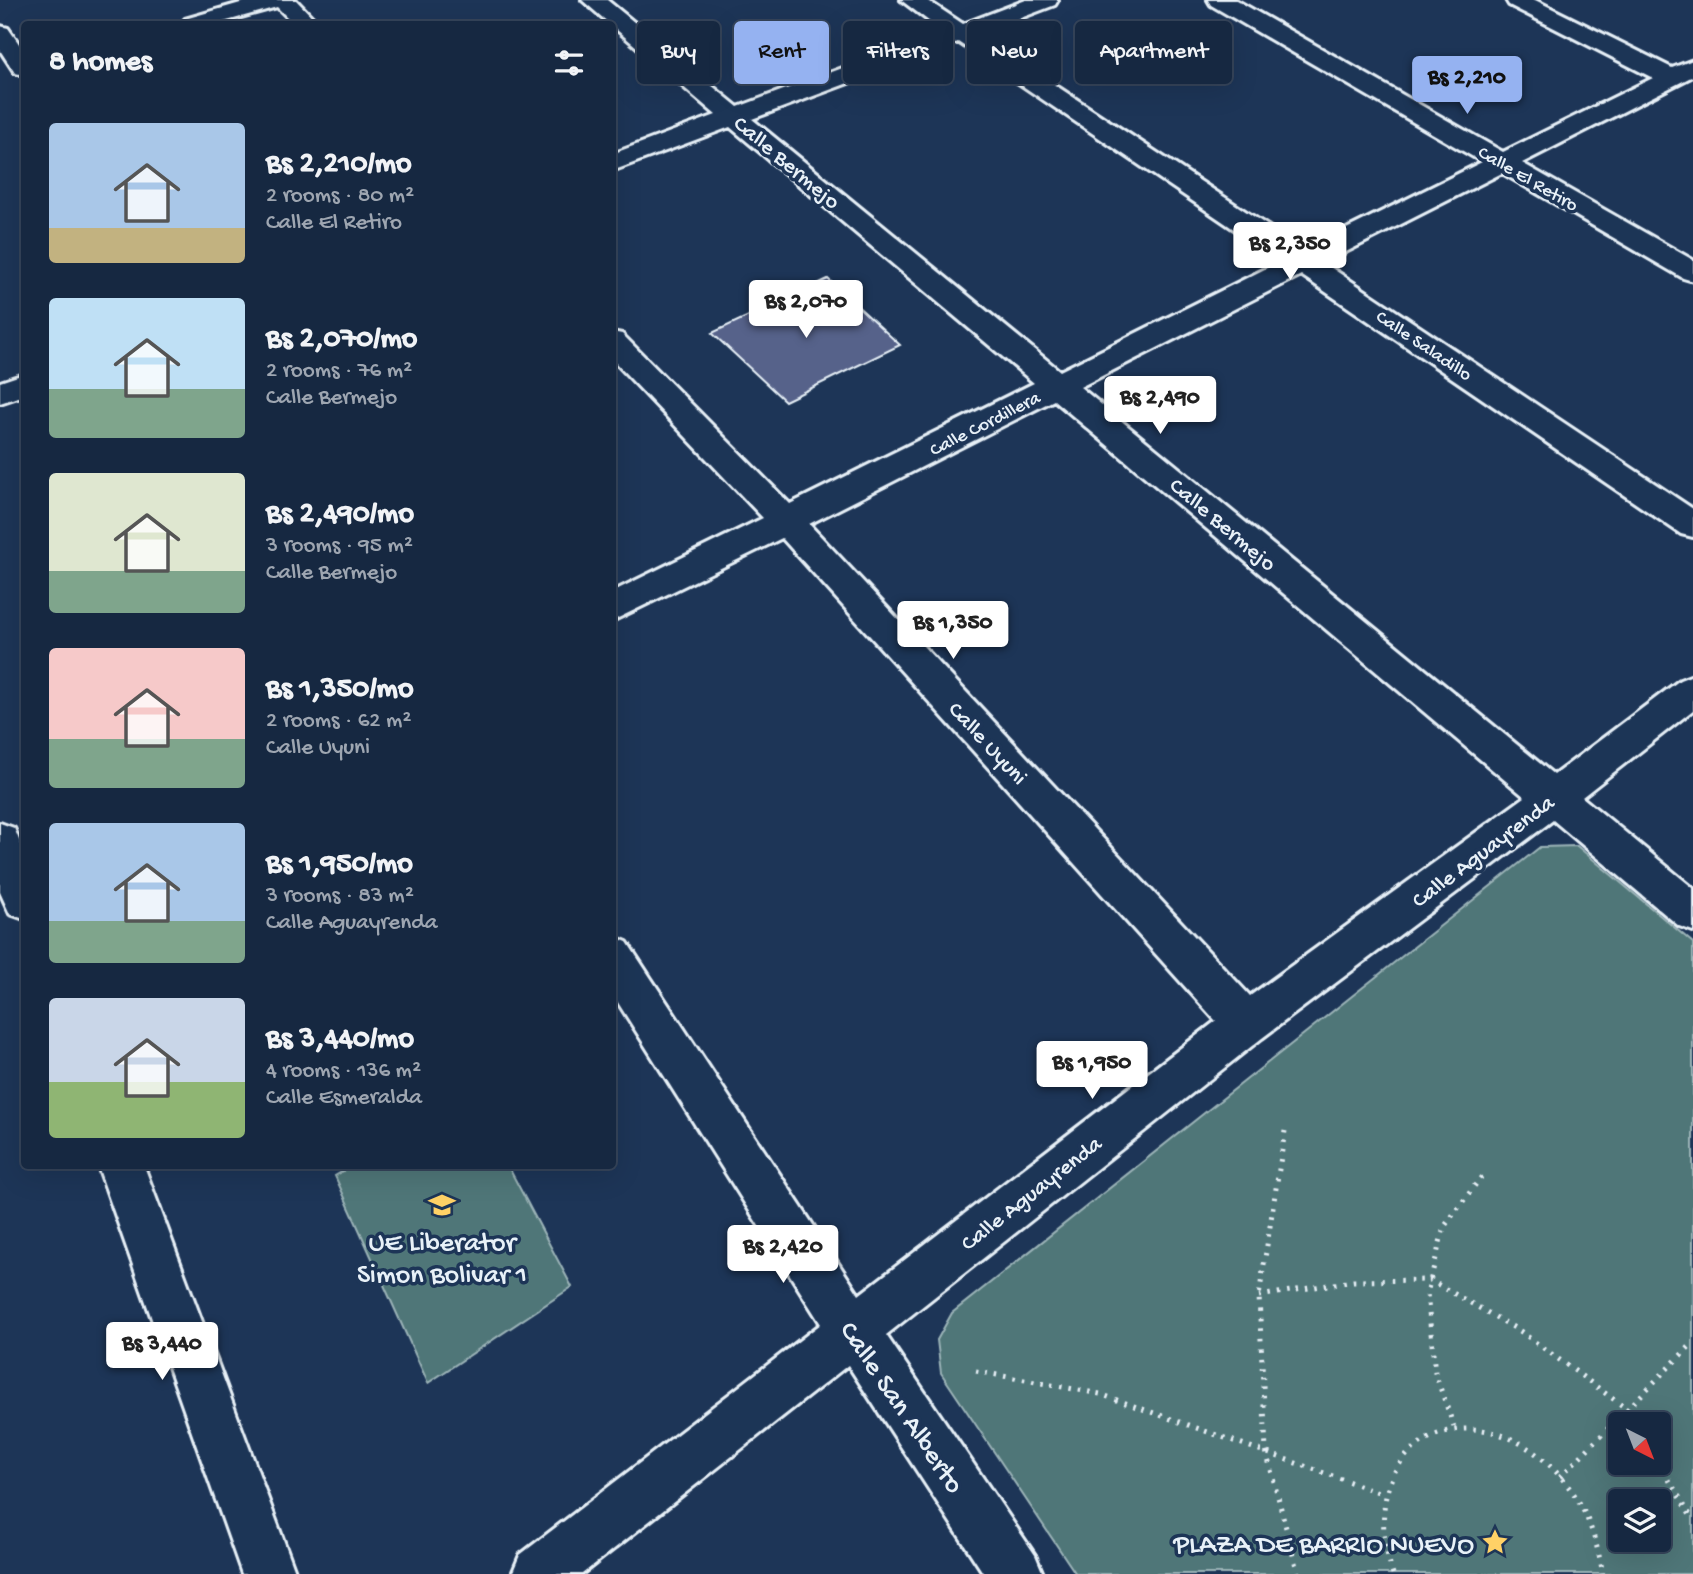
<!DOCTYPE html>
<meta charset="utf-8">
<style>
:root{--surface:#162841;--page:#23344c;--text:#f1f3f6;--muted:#9ea6b1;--line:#35445a;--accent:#95b2f1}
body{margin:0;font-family:"Gochi Hand",sans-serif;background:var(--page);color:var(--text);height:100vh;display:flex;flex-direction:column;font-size:26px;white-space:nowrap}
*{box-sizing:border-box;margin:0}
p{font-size:23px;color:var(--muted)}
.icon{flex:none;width:38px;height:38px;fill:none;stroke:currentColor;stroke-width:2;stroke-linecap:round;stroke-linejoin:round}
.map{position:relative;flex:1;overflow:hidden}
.panel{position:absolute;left:21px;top:21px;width:595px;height:1148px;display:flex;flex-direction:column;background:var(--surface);border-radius:7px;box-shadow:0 7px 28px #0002,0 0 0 2px var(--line)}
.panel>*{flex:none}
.top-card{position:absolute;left:637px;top:21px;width:665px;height:63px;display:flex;gap:14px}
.needle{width:46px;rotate:138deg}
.controls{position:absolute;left:1608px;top:1412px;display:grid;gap:14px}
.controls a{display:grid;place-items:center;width:63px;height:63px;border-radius:7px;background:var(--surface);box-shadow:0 7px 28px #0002,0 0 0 2px var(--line);font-size:35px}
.price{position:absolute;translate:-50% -60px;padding:0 16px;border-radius:7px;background:#fff;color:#222;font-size:23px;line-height:46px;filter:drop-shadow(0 2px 4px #0008)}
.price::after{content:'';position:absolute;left:50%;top:42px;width:21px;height:16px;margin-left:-10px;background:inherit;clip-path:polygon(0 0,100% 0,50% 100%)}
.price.on{background:var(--accent);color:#111}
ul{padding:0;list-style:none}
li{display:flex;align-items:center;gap:21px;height:175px;padding:0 28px}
li span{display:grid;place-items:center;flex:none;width:196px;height:140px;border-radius:7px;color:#555}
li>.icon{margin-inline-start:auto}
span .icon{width:84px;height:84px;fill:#fffc;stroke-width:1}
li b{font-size:30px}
h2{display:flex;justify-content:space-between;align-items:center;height:84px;padding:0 28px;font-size:30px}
.pill{padding:0 24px;border-radius:7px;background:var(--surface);box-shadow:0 7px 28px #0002,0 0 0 2px var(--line);font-size:24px;line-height:63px}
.pill.on{background:var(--accent);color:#111}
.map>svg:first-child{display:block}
.green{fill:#507678;stroke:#9cb4b8;stroke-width:2;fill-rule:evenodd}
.building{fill:#56628a;stroke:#e8f1f8;stroke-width:2}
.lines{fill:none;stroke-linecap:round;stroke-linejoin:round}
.street-casing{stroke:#e8f1f8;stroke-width:6}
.path{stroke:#e8f1f8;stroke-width:5;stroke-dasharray:2.5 7;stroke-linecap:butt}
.street{fill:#1d3557;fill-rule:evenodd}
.labels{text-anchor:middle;stroke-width:7;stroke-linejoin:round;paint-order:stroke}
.far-street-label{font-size:19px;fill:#e8f1f8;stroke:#1d3557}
.street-label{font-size:23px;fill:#e8f1f8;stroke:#1d3557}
.near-poi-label{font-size:28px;fill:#e8f1f8;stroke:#1d3557}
.near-street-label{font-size:28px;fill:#e8f1f8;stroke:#1d3557}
</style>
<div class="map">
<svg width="1693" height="1574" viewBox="0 0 1693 1574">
<rect width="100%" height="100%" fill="#1d3557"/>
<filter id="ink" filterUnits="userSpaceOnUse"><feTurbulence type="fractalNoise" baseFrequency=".0143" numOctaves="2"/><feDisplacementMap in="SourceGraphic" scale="14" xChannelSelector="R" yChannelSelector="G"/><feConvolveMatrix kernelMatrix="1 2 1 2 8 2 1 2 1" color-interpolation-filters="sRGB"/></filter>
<g filter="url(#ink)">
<path class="green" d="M1577 846 1693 943V1574H1076L941 1373 937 1340 952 1313 1540 847ZM1620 1424H1659V1463H1620ZM1620 1502H1659V1540H1620Z
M352 1166H508L572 1287 428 1383 335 1176Z"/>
<path class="building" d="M828 279 900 345 785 401 712 333Z"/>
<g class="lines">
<defs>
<path id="street" d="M251 0H296L319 24H294L277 7 216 24H181L185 19Z
M582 0H607L738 107 942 31 901 0H927L963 24 1026 0H1058L1055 5 978 34 1304 250 1482 162 1211 5 1208 0H1236L1503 152 1653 78 1509 5 1506 0H1535L1672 68 1693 60V76L1522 163 1693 260V281L1683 278 1502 173 1324 263 1693 509V537L1681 534 1301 275 1080 387 1554 775 1680 680 1693 675V710L1582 797 1693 888V931L1679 926 1553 820 1262 1038 886 1335 1035 1555 1043 1574H984L848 1365 582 1574H512L520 1555 821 1324 612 993V936L627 942 859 1295 1216 1021 782 538 612 621V592L763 518 612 359V332L622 334 790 504 1034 383 730 127 612 171V154L716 115ZM958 42 1281 261 1060 371 752 119ZM1054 400 1525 797 1250 996 809 524Z
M0 26 8 28 24 51V75L15 73 0 50Z
M24 374V395L0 403V382Z
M0 823 14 828 24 852V919L10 914 0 892Z
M98 1166H144L296 1574H242Z"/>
</defs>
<use href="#street" class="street-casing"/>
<path class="path" d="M1285 1131 1259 1296 1266 1451 1298 1574
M1259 1296 1353 1281 1430 1280 1520 1331 1627 1409 1636 1424
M976 1371 1100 1394 1384 1494
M1454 1427 1435 1373 1427 1293 1444 1227 1482 1176
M1659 1463 1693 1520
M1560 1477 1693 1343
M1393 1574C1346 1434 1485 1377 1568 1486 1588 1511 1597 1543 1603 1574"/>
<use href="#street" class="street"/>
</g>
</g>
<defs>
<symbol id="school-bare" viewBox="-9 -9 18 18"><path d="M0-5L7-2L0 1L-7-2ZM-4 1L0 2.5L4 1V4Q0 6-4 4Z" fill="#ffd166" stroke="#1d3557" stroke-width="2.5" paint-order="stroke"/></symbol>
<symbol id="sight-bare" viewBox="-9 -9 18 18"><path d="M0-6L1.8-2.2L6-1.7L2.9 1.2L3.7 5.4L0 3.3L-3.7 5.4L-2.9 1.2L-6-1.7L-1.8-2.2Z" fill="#ffd166" stroke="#1d3557" stroke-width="2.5" paint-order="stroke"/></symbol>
</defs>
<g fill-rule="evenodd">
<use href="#school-bare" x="423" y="1186" width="38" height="38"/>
<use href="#sight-bare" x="1476" y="1523" width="38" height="38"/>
</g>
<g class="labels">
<g class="far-street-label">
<text transform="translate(1529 177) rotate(30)" y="7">Calle El Retiro</text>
<text transform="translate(1425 344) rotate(34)" y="7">Calle Saladillo</text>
<text transform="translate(984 422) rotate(-27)" y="7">Calle Cordillera</text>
</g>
<g class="street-label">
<text transform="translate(788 161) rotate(40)" y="8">Calle Bermejo</text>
<text transform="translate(1224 523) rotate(40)" y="8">Calle Bermejo</text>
<text transform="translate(989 742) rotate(47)" y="8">Calle Uyuni</text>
<text transform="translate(1482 850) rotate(-37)" y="8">Calle Aguayrenda</text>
<text transform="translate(1030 1192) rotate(-38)" y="8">Calle Aguayrenda</text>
</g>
<g class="near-poi-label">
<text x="442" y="1250">UE Liberator<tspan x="442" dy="32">Simon Bolivar 1</tspan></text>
<text x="1474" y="1552" text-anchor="end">PLAZA DE BARRIO NUEVO</text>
</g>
<g class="near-street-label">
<text transform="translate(904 1406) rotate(56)" y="10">Calle San Alberto</text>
</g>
</g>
</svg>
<div class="controls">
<a><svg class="needle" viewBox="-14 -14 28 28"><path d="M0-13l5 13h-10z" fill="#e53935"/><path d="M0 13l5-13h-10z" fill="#9ea6b1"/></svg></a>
<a><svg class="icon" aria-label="layers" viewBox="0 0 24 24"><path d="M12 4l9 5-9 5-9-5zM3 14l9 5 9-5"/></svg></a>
</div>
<b class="price on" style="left:1467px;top:116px">Bs 2,210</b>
<b class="price" style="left:1290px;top:282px">Bs 2,350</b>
<b class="price" style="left:806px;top:340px">Bs 2,070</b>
<b class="price" style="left:1160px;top:436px">Bs 2,490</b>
<b class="price" style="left:953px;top:661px">Bs 1,350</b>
<b class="price" style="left:1092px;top:1101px">Bs 1,950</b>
<b class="price" style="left:783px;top:1285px">Bs 2,420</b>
<b class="price" style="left:162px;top:1382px">Bs 3,440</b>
<div class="top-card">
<a class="pill">Buy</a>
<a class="pill on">Rent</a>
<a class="pill">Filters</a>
<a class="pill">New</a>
<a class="pill">Apartment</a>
</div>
<section class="panel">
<h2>8 homes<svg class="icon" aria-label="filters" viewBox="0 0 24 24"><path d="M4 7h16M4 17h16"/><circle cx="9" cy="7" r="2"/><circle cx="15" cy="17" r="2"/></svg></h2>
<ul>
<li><span style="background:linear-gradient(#a9c7e8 75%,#c2b280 0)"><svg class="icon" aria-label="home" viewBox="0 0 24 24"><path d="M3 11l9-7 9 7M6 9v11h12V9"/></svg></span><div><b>Bs 2,210/mo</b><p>2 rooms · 80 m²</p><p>Calle El Retiro</p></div></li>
<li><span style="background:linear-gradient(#bfe0f5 65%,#7fa58c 0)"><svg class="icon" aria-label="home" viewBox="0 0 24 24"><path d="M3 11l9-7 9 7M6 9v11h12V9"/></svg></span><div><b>Bs 2,070/mo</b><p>2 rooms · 76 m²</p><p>Calle Bermejo</p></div></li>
<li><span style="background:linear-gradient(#dfe7d0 70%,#7fa58c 0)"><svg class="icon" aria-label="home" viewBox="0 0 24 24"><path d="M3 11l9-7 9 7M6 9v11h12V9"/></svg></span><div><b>Bs 2,490/mo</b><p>3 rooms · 95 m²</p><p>Calle Bermejo</p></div></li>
<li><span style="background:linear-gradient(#f6c9c9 65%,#7fa58c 0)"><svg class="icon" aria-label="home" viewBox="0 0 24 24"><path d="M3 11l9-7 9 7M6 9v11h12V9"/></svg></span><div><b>Bs 1,350/mo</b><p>2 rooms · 62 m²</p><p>Calle Uyuni</p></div></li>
<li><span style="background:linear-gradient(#a9c7e8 70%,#7fa58c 0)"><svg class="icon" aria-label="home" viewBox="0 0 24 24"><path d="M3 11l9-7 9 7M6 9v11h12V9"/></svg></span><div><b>Bs 1,950/mo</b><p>3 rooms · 83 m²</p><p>Calle Aguayrenda</p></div></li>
<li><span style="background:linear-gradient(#c9d6e8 60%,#8fb573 0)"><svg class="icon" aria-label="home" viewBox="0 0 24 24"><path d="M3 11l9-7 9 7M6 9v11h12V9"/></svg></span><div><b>Bs 3,440/mo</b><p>4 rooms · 136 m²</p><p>Calle Esmeralda</p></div></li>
</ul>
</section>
</div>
